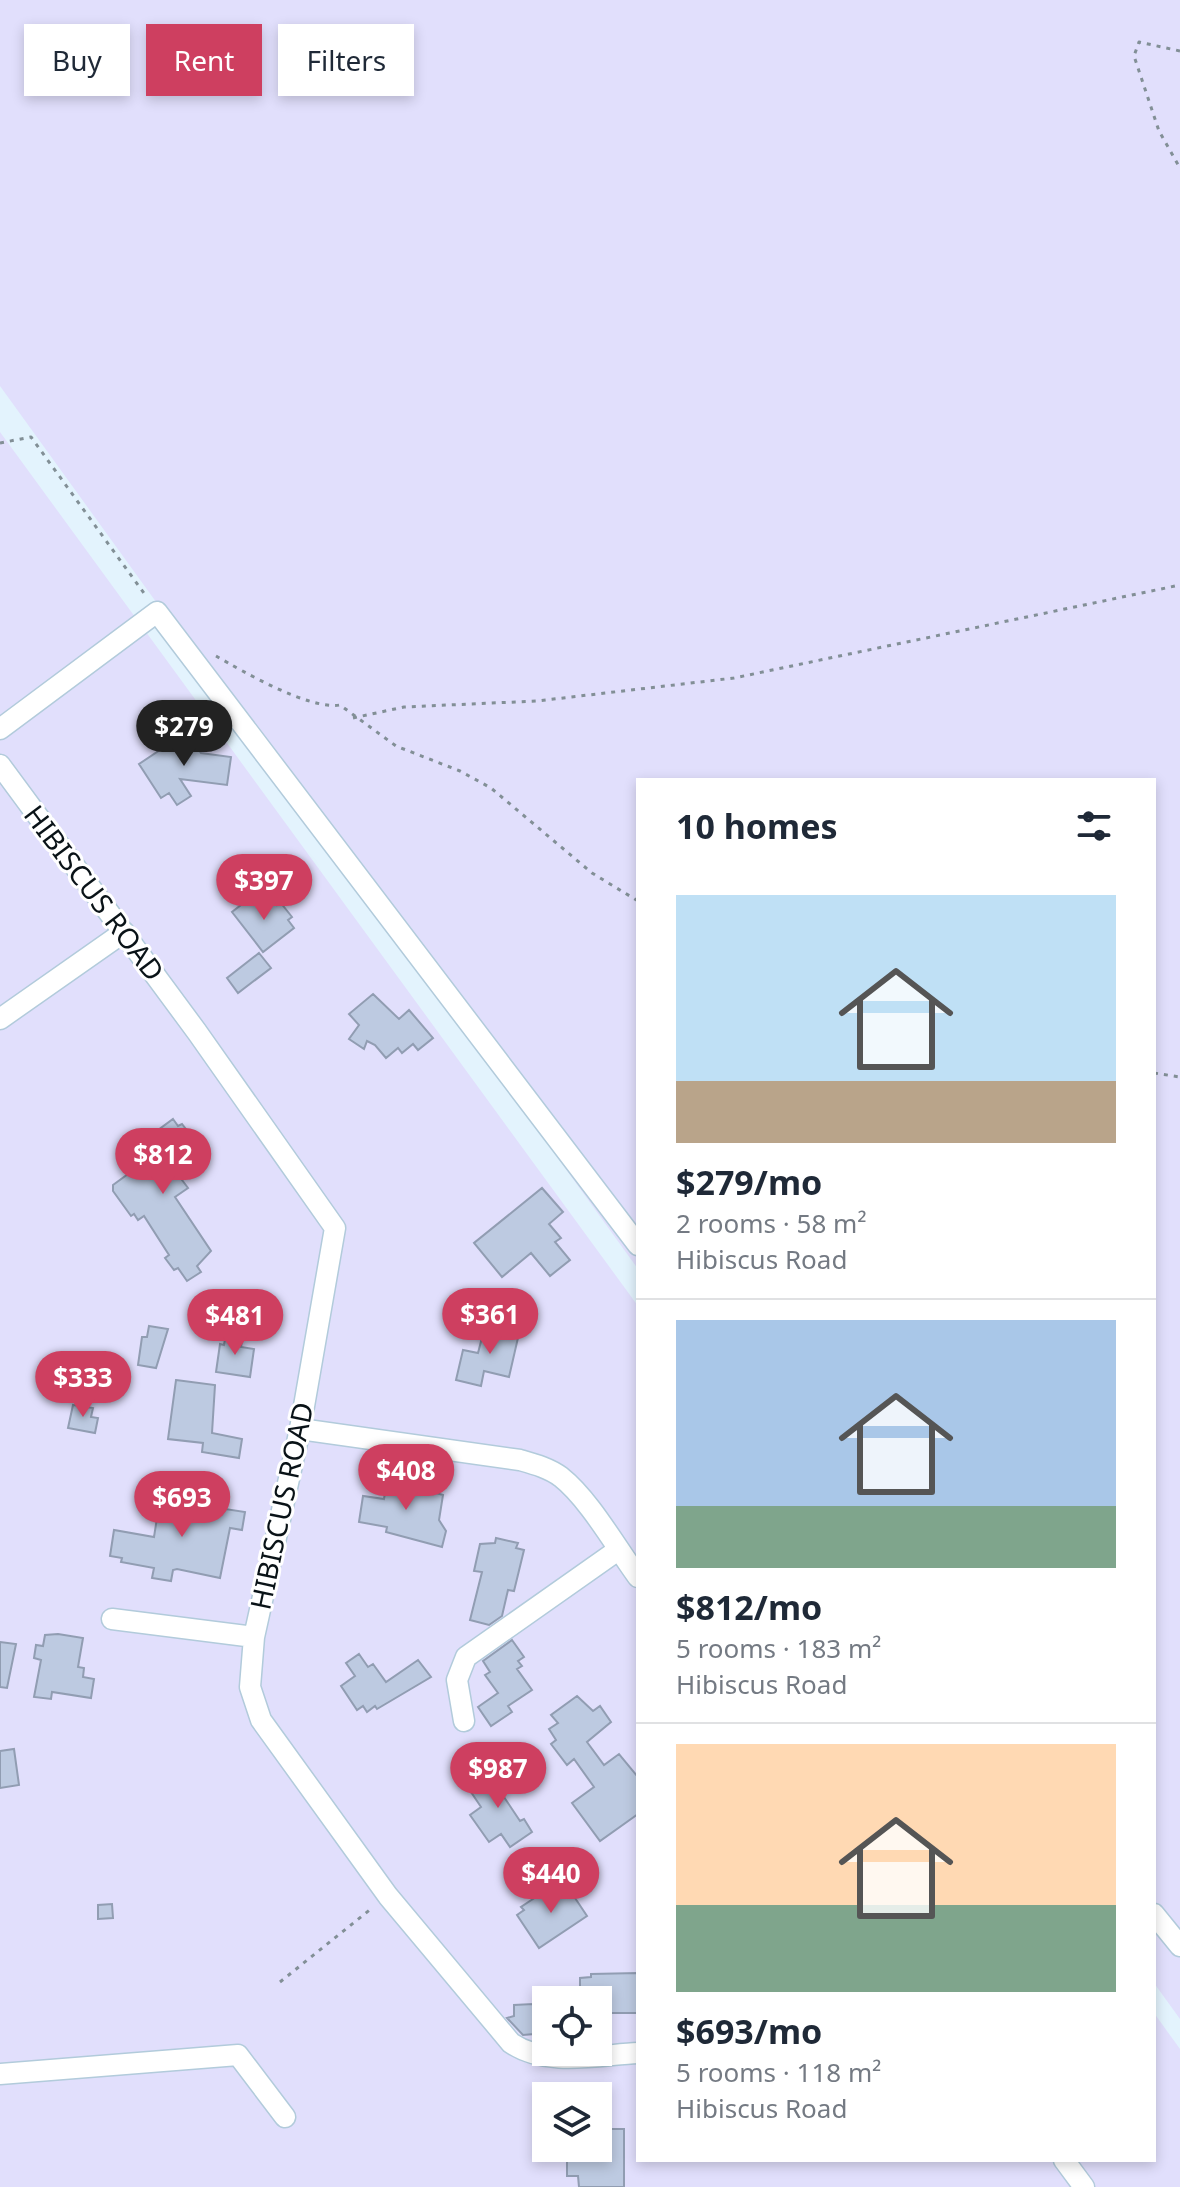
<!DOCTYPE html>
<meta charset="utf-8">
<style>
:root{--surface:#fff;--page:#f6f6f7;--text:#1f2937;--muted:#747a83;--line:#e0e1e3;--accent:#ce3f60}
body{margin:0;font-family:"Noto Sans",sans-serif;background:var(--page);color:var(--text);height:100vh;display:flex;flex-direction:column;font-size:30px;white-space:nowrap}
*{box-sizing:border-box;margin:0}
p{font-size:26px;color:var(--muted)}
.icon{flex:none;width:44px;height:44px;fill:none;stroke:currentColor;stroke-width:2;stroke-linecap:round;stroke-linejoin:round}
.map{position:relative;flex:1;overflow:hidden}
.panel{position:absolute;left:636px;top:778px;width:520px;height:1384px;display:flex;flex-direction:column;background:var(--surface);border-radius:0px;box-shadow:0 4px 12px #0003}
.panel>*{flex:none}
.guide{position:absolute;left:24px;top:24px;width:492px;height:72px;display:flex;gap:16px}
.controls{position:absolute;left:532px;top:1986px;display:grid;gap:16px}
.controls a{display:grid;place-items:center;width:80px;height:80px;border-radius:0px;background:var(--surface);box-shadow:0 4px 12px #0003;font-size:40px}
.price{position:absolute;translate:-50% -68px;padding:0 18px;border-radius:28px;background:var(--accent);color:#fff;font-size:26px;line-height:52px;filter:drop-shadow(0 2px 4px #0008)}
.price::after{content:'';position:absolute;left:50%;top:48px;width:24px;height:18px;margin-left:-12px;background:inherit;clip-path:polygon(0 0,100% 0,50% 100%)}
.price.active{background:#222;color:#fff}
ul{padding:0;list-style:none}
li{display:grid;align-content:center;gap:16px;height:424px;padding:0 40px}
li+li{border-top:2px solid var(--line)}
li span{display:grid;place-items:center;height:248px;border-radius:0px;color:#555}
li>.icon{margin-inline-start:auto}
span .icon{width:144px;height:144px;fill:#fffc;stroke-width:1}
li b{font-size:34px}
h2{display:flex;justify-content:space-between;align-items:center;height:96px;padding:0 40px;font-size:34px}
.chip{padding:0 28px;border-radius:0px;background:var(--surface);box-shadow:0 4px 12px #0003;font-size:28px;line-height:72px}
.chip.active{background:var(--accent);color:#fff}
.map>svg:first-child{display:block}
.green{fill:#e1dffc;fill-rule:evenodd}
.building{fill:#bdcae1;stroke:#919db2;stroke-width:2}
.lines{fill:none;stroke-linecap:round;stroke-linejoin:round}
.minor-casing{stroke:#b2cbdb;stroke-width:23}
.path{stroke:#828f96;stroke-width:3;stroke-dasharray:4 6;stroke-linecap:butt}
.minor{stroke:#fff;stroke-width:20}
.labels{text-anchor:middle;stroke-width:6;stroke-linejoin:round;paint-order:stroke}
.street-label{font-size:28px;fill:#091217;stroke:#fff}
</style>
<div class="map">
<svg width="1180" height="2187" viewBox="0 0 1180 2187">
<rect width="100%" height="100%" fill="#e3f3fd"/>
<path class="green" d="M0 0H1180V2019L1154 1983V780H638V1269L0 386Z
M0 432 638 1306V2160H1154V2013L1180 2049V2187H0ZM546 2000H598V2052H546ZM546 2096H598V2148H546Z"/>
<path class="building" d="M187 732 201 753 231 757 227 785 180 779 191 796 177 805 169 793 161 798 139 764Z
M254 895 264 908 274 900 277 905 280 902 292 917 288 920 294 928 263 952 232 912Z
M259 953 271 968 238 993 227 978Z
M373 994 399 1019 409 1010 433 1038 418 1050 413 1044 402 1053 398 1048 386 1058 375 1045 367 1041 364 1049 349 1039 359 1025 349 1014Z
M173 1119 178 1126 182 1124 192 1137 179 1146 191 1162 176 1172 188 1188 175 1197 211 1251 197 1266 201 1272 187 1281 178 1268 174 1270 165 1258 169 1255 144 1216 138 1220 134 1214 131 1216 113 1191V1185L128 1174 123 1167 132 1161 127 1153Z
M542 1188 563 1212 549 1224 561 1238 555 1242 570 1260 550 1276 531 1253 502 1277 474 1243Z
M495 1324 520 1329 509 1377 484 1371 481 1386 456 1380 463 1350 478 1353 484 1330 493 1332Z
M149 1326 168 1329 156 1368 138 1365 142 1337H147Z
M226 1333 243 1335 241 1347 254 1349 250 1377 216 1372 220 1344 224 1345Z
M176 1380 215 1385 212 1433 242 1439 239 1458 202 1452 203 1443 168 1439Z
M73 1405 93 1408 91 1417 98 1418 95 1433 68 1428Z
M388 1474 410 1478 408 1485 443 1495 439 1520 446 1531 442 1547 386 1532 387 1527 359 1522 363 1496 384 1499Z
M192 1496 226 1503 225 1509 245 1512 242 1530 230 1528 220 1578 177 1569 173 1570 171 1581 152 1578 154 1568 121 1562 122 1558 110 1556 114 1530 154 1537 160 1499 190 1503Z
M496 1538 518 1543 516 1548 524 1550 514 1591 508 1590 502 1616 489 1625 470 1620 482 1572 474 1571 480 1544 495 1543Z
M58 1634 83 1638 78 1667 84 1668 83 1677 94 1679 91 1698 52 1692 51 1699 34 1697 41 1660 34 1658 36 1645 43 1646 45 1635Z
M512 1640 524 1657 518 1661 522 1666 517 1669 532 1690 508 1706 512 1712 491 1726 478 1707 498 1693 485 1675 490 1672 483 1661Z
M0 1642 16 1644 7 1688 0 1687Z
M359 1654 368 1667 373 1664 386 1682 418 1660 431 1677 377 1709 375 1706 367 1712 363 1706 357 1710 341 1686 355 1676 346 1663Z
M577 1696 593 1711 600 1706 611 1722 587 1742 604 1765 619 1754 638 1777V1814L600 1841 572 1803 594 1787 574 1759 567 1765 551 1744 556 1740 549 1729 558 1723 551 1715Z
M14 1749 19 1785 0 1788V1751Z
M502 1768 514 1786 502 1794 520 1821 524 1819 532 1832 510 1847 501 1834 489 1842 470 1815 481 1807 469 1789Z
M565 1883 587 1916 539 1948 517 1915 524 1910 521 1907 548 1889 551 1893Z
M112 1904 113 1918 98 1919V1905Z
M638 1973V2013H598V2000H580V1978L591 1977V1974Z
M533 2004 534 2034 523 2035 507 2018 514 2016V2005Z
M599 2129H624V2187H579L578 2176H567V2158H579V2149L598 2148Z"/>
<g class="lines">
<defs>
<path id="minor" d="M0 729 157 612 638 1245
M0 765 197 1032 335 1228 300 1429 254 1637 250 1687 261 1720 388 1896 511 2043C546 2067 598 2055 638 2053
M0 1019 124 932
M300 1429 520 1460C534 1464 549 1468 561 1477 589 1499 616 1547 638 1577
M112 1619 254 1637
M464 1721 457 1680 466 1657 618 1550
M1154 1914 1180 1946
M0 2074 238 2055 285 2117
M1064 2160 1084 2187"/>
</defs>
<use href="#minor" class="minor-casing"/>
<path class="path" d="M1180 51 1139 42 1134 56 1159 131 1180 168
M0 443 31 437 146 596
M216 656C244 672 309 710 340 705L396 746 460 771 491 788 592 873 638 901
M353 718 404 707 537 701 734 678 1180 585
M1154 1073 1180 1077
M280 1982 372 1908"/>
<use href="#minor" class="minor"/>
</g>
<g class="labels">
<g class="street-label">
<text transform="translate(94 893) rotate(53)" y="10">HIBISCUS ROAD</text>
<text transform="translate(282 1506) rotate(-78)" y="10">HIBISCUS ROAD</text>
</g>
</g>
</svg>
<div class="controls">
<a><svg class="icon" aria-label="locate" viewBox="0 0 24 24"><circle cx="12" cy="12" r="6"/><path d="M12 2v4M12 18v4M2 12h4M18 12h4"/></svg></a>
<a><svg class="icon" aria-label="layers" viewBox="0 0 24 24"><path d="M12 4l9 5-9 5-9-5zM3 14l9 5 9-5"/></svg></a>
</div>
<b class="price active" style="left:184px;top:768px">$279</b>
<b class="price" style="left:264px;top:922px">$397</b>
<b class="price" style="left:163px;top:1196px">$812</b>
<b class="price" style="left:490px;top:1356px">$361</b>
<b class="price" style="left:235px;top:1357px">$481</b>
<b class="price" style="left:83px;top:1419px">$333</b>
<b class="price" style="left:406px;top:1512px">$408</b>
<b class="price" style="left:182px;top:1539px">$693</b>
<b class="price" style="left:498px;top:1810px">$987</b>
<b class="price" style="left:551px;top:1915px">$440</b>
<div class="guide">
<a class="chip">Buy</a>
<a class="chip active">Rent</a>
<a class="chip">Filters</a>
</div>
<section class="panel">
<h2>10 homes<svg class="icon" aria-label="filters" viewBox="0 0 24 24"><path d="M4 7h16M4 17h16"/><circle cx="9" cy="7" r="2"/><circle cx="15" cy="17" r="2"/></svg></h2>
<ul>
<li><span style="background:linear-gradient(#bfe0f5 75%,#b9a48a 0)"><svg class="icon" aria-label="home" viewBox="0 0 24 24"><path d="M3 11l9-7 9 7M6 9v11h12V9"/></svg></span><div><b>$279/mo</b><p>2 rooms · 58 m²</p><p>Hibiscus Road</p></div></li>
<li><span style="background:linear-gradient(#a9c7e8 75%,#7fa58c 0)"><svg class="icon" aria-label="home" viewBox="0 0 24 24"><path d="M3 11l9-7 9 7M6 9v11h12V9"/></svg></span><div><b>$812/mo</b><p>5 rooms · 183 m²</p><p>Hibiscus Road</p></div></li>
<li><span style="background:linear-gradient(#ffd9b3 65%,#7fa58c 0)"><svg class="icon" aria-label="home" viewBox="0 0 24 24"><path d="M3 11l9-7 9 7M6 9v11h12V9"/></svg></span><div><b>$693/mo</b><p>5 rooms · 118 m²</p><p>Hibiscus Road</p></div></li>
</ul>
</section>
</div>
